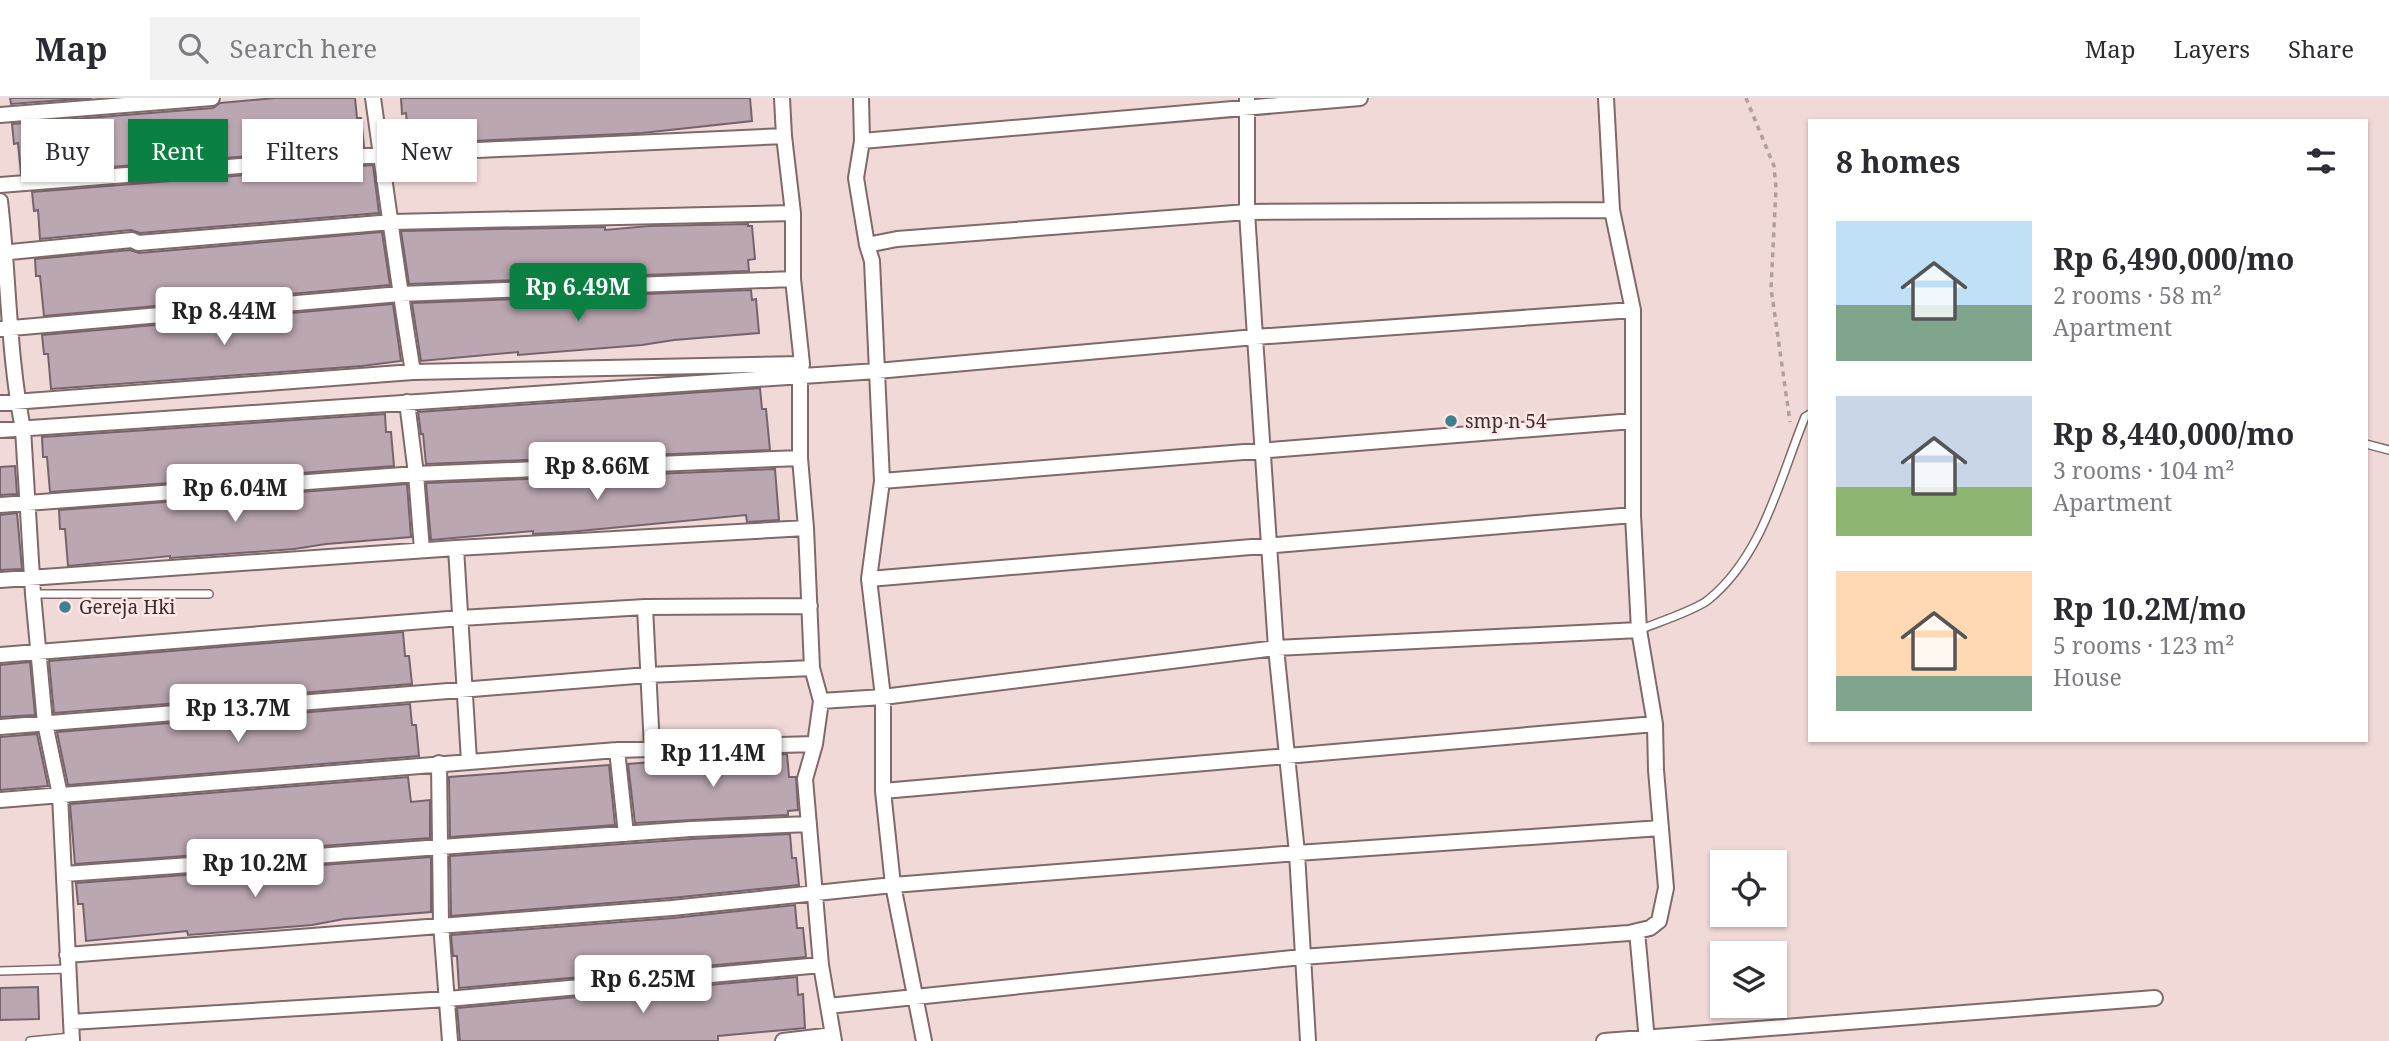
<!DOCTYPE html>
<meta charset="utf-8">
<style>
:root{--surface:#fff;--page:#f2f2f3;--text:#2b2b33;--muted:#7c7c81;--line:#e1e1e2;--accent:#0b8043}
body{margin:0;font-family:"Noto Serif",serif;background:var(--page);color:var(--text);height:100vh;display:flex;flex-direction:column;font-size:26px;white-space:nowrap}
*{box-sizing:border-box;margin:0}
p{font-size:23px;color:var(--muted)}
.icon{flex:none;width:38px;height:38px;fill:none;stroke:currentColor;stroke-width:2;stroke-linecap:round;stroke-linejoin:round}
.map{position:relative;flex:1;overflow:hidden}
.sheet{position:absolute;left:1808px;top:21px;width:560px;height:623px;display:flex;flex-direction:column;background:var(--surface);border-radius:0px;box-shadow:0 2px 5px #0004}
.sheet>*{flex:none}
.guide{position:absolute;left:21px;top:21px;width:665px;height:63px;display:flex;gap:14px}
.tools{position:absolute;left:1710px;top:752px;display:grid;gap:14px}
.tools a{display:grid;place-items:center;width:77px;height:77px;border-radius:0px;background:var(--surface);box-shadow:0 2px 5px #0004;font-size:35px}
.price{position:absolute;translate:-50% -60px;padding:0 16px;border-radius:7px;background:#fff;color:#222;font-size:23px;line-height:46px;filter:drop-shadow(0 2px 4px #0008)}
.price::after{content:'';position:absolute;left:50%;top:42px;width:21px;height:16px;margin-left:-10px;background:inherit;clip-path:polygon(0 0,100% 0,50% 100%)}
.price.on{background:var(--accent);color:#fff}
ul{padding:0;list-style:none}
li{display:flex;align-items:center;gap:21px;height:175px;padding:0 28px}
li span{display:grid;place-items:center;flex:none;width:196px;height:140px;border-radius:0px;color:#555}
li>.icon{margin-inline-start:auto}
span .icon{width:84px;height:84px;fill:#fffc;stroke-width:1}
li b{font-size:30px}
h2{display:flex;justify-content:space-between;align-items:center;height:84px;padding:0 28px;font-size:30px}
.tag{padding:0 24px;border-radius:0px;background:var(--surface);box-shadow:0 2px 5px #0004;font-size:24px;line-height:63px}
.tag.on{background:var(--accent);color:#fff}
header{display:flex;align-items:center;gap:42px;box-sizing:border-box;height:98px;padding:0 35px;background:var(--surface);border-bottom:2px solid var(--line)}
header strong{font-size:33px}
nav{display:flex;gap:38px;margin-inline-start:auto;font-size:24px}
.search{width:490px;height:63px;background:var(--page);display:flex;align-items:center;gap:18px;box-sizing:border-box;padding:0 24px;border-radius:0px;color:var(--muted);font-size:26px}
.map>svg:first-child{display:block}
.building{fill:#bba7b1;stroke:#76646d;stroke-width:2}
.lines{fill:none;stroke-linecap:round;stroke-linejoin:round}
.lane-casing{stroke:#7f6a69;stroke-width:10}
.street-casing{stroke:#7f6a69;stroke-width:18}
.path{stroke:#b19e9d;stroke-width:3.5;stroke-dasharray:5 5;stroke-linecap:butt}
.lane{stroke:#fff;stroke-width:7}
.street{stroke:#fff;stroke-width:14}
.poi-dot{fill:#3c818f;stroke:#fee6e5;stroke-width:2.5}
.labels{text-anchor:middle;stroke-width:5;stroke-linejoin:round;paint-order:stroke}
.poi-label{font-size:19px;fill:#392f2f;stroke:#fee6e5;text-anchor:start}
</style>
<header>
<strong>Map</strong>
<div class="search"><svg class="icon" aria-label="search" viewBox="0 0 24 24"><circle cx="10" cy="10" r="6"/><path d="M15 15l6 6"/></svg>Search here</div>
<nav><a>Map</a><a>Layers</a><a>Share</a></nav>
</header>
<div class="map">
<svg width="2389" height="943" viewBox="0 0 2389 943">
<rect width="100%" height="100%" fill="#f1d9d8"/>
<path class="building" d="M10 0H92L11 6Z
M275 0H355L357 20H361L364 49 21 76 18 45 14 46 12 26 213 10 220 5Z
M401 0H750L752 23 642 35 409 46 406 15 402 16Z
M373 67 379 115 140 135 131 132 40 141 38 112 34 113 32 94Z
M748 126V128H752L755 161 748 162 749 173 409 186 401 133 605 129V132L649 128Z
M382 134 390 187 44 218 40 178H36L35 161 130 152 139 155Z
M751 192 752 202 756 201 759 235 674 242 642 247 518 257V254L421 263 412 205Z
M393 206 401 263 362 268 51 291 48 256H44L42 237Z
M760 290 762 311H766L770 352 426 366 423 336H421L418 314Z
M385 316 386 334H391L394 368 50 394 47 359H43L42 339Z
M15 368 17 396 0 397V369Z
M775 371 779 422 747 424 746 417 569 434 533 436V433L431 442 426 385Z
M407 386 411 439 326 446 294 451 170 460V458L68 468 65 431H60L59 412Z
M17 415 22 471 0 472V417Z
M403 534 405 558H409L412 586 54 615 49 563Z
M30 564 35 617 0 619V567Z
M410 606 412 627H416L419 658 68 687 57 634Z
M37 636 48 688 0 692V639Z
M787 656 789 679H796L798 712 788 713V717L635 725 628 666 714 659Z
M609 667 615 727 450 739 449 679Z
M408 679 411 704 430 702V740L75 766 70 706Z
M790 736 792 760H796L799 787 671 800 451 818 450 758 692 741Z
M431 759V814L344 821 312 827 188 837 187 833 86 843 83 806H78L76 785Z
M795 807 797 830H803L806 859 459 890 457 858H453L451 837 673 820Z
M797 879 798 897 803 896 805 930 718 938V943H460L457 910Z
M38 889 39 921 0 922V890Z"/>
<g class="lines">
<defs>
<path id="lane" d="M2366 346 2389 352
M33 496H209
M1639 532C1656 525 1696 512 1708 502 1763 458 1780 380 1805 319L1810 316
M0 873 68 871
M30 943 71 939"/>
<path id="street" d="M373 0C386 92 398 183 413 274
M782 0 784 38 793 115V181L802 266 800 277V360L806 430 812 570 821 603 815 646 805 681 821 867 834 943
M861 0 862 43
M1247 0V114L1255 239 1276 550 1297 755 1308 943
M0 17 212 0
M0 87 391 56 784 38
M0 103C9 179 8 256 23 331L33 496 45 625 60 697 72 943
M867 147 856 80 862 43 1360 0
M0 155 132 142 138 145 392 124 793 115
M0 231 400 196 793 181
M407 304 416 376 422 452
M0 305 413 274 802 266
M0 332 877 273 1255 239 1633 212
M882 383 1633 323
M0 407 416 376 800 360
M456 450 469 663
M869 481 1633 417
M0 482 456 450 806 430
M645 509 652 650
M0 557 461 520 645 509 810 508
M821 603 883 599 1276 550 1639 532
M0 629 648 577 812 570
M617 652 626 736
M439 665 441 826 450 943
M883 693 1655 626
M0 702 617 652 815 646
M65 776 691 731 809 726
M1637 833 1647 943
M67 857 672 810 893 787 1297 755 1661 730
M828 908 1302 859 1629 835 1650 830 1659 823 1666 790 1656 672 1655 626 1639 532 1633 417V212L1612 112 1606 0
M71 924 448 901 821 867
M783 943 833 937
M924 943 893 787 883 693V599L869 481 882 383 872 163 867 147 897 141 1247 114 1612 112
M1604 943 2155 900"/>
</defs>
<use href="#lane" class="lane-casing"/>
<use href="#street" class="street-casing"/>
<path class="path" d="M1746 0 1774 68 1776 90 1771 190 1790 324"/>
<use href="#lane" class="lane"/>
<use href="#street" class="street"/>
</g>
<g class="poi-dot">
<circle cx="1451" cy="323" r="7"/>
<circle cx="65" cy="509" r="7"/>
</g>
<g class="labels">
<g class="poi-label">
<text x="1465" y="330">smp n 54</text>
<text x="79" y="516">Gereja Hki</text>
</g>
</g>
</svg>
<div class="tools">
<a><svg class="icon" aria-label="locate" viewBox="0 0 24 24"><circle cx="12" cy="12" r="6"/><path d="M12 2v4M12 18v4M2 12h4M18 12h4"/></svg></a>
<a><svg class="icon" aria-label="layers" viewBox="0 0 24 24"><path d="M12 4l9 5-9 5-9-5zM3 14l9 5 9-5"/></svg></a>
</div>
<b class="price on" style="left:578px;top:225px">Rp 6.49M</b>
<b class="price" style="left:224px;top:249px">Rp 8.44M</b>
<b class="price" style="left:597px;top:404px">Rp 8.66M</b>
<b class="price" style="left:235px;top:426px">Rp 6.04M</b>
<b class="price" style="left:238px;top:646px">Rp 13.7M</b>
<b class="price" style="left:713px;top:691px">Rp 11.4M</b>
<b class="price" style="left:255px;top:801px">Rp 10.2M</b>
<b class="price" style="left:643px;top:917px">Rp 6.25M</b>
<div class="guide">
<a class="tag">Buy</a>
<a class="tag on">Rent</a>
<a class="tag">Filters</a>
<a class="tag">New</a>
</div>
<section class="sheet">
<h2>8 homes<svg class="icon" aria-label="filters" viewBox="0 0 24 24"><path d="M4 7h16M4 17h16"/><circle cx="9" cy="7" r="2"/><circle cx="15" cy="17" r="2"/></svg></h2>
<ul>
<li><span style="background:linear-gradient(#bfe0f5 60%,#7fa58c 0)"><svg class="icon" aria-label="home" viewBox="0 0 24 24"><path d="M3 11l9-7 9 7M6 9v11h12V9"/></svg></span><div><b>Rp 6,490,000/mo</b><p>2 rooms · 58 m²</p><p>Apartment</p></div></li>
<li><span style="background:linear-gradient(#c9d6e8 65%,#8fb573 0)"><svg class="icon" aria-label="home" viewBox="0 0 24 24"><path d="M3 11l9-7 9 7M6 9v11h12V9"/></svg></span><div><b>Rp 8,440,000/mo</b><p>3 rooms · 104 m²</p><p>Apartment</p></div></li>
<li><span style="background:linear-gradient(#ffd9b3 75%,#7fa58c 0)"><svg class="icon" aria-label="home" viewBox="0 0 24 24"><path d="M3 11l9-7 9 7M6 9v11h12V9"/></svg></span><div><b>Rp 10.2M/mo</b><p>5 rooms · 123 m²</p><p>House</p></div></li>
</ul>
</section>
</div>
